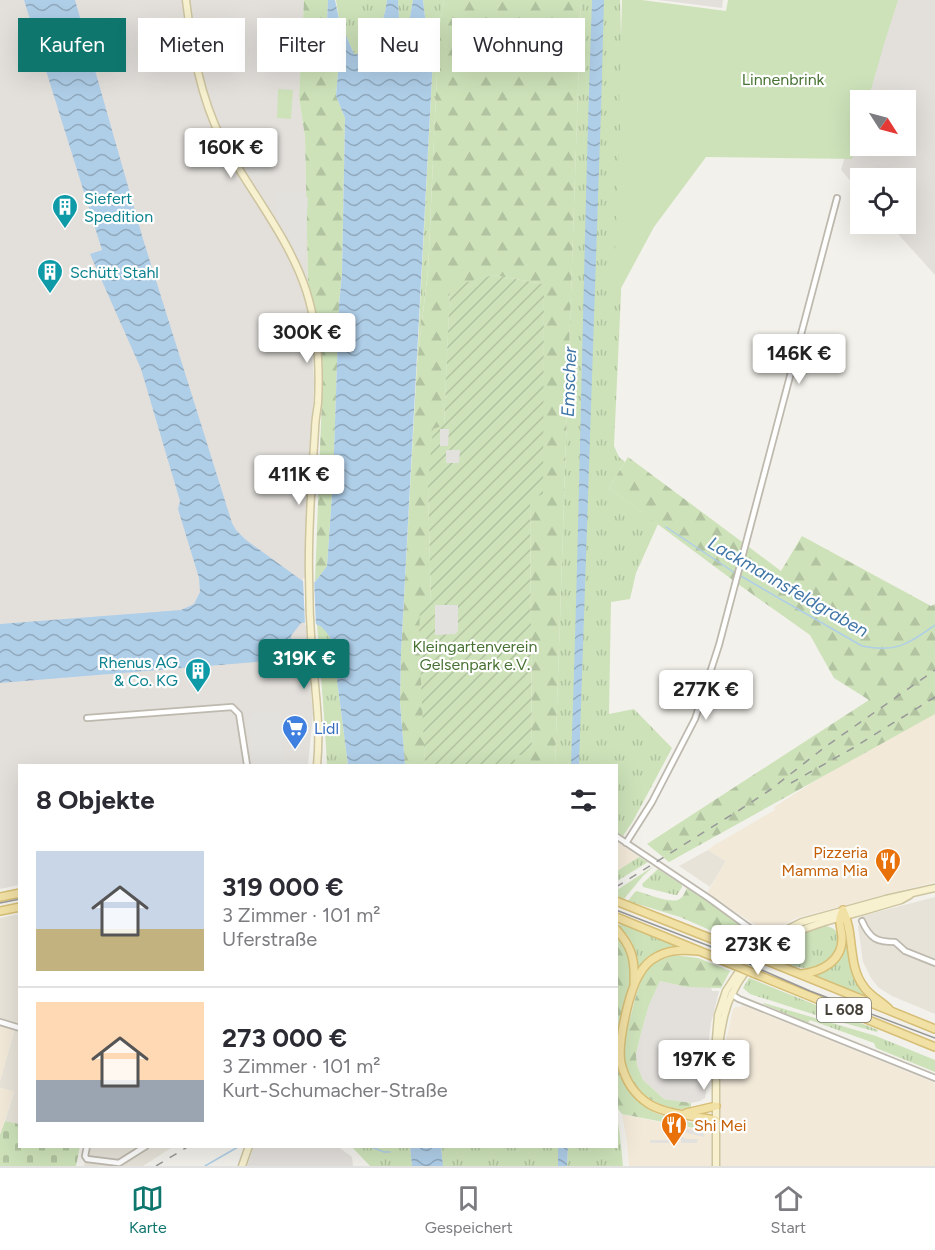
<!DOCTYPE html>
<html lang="de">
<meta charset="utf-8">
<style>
:root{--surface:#fff;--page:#f2f2f3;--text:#2b2b33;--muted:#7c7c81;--line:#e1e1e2;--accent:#0f766e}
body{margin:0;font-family:Figtree,sans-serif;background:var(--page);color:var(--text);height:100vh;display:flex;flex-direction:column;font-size:22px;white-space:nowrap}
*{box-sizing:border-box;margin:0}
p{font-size:20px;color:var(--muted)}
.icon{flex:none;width:33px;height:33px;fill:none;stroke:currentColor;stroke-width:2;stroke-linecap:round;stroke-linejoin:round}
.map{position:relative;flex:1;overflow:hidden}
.side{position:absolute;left:18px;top:764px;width:600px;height:384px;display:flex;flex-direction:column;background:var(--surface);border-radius:0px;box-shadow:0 6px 24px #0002}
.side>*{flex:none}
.banner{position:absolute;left:18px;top:18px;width:600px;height:54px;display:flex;gap:12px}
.needle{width:39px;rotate:126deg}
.controls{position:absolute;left:850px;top:90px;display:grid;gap:12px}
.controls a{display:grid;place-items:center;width:66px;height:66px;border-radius:0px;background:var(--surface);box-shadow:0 6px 24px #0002;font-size:30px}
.price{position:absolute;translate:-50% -51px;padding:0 14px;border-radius:6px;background:#fff;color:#222;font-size:20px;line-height:39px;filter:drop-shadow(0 2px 3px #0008)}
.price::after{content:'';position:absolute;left:50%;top:36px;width:18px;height:14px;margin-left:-9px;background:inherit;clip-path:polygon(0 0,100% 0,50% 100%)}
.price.active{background:var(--accent);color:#fff}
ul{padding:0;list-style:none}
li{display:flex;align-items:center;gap:18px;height:150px;padding:0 18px}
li+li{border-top:2px solid var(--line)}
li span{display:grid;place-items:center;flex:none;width:168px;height:120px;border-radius:0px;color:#555}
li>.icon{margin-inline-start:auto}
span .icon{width:72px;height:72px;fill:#fffc;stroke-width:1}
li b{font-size:26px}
h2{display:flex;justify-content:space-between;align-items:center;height:72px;padding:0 18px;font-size:26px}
.pill{padding:0 21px;border-radius:0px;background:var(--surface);box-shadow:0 6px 24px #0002;font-size:21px;line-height:54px}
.pill.active{background:var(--accent);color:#fff}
.tab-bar{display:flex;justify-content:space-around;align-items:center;height:84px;border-top:2px solid var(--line);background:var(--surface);font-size:16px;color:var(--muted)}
.tab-bar a{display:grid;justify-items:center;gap:3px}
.tab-bar .active{color:var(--accent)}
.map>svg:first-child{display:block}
.residential{fill:#e7e3d9}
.commercial{fill:#f2e9d9}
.industrial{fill:#e3e0dc}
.grass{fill:url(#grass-tufts)}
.forest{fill:url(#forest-firs)}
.cemetery{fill:url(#cemetery-stones)}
.park{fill:#cde2b9}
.garden{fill:url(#garden-furrows)}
.parking{fill:#e3e1de}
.water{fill:url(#water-waves)}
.pier{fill:#f3f1eb}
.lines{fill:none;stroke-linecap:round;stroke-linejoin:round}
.stream{stroke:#afcee8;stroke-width:1.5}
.street-casing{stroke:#beb9ae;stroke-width:8}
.secondary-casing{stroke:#cdc4a0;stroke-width:9}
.primary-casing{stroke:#d6be76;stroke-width:10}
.street{stroke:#fff;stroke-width:4.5}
.secondary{stroke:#f8f1d0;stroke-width:6}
.primary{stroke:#f2e1a5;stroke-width:7}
.tram{stroke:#989898;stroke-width:1.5}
.rail{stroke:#989898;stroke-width:1.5;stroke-dasharray:8 8;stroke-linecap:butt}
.primary-bridge-casing{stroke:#d6be76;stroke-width:10;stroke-linecap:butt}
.primary-bridge{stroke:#f2e1a5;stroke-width:7}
.labels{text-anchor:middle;stroke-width:4.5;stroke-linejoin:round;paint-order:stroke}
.shield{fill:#fff;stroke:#7e7b74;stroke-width:1.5}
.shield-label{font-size:15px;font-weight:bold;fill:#474239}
.park-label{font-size:16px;fill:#477233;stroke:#fff}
.culture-label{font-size:16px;fill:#0d838f;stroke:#fff;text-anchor:start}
.shop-label{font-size:16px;fill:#366cbe;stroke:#fff;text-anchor:start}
.food-label{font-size:16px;fill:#c56008;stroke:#fff;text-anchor:end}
.water-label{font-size:18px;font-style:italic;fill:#3f75a6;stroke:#fff}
</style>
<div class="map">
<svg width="935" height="1166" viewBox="0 0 935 1166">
<defs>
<pattern id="grass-tufts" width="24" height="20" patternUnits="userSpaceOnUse" patternTransform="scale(1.5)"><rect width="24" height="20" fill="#cde2b9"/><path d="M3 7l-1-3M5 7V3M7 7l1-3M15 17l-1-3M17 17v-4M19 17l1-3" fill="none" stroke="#b1c3a0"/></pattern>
<pattern id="forest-firs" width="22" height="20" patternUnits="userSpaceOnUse" patternTransform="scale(1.5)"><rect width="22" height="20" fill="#cde2b9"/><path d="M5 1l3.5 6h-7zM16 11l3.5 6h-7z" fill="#b1c3a0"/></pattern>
<pattern id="cemetery-stones" width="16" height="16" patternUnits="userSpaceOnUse" patternTransform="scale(1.5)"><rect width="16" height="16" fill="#cde2b9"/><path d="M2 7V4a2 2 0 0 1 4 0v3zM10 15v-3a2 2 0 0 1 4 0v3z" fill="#b1c3a0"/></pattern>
<pattern id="garden-furrows" width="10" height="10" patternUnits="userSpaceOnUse" patternTransform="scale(1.5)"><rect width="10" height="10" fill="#cde2b9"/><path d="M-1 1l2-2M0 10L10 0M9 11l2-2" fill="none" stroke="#b1c3a0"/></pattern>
<pattern id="water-waves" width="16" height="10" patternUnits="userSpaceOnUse" patternTransform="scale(1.5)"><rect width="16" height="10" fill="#afcee8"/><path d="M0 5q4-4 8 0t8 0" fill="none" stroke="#90a9bd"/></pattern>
</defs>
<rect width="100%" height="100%" fill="#f3f1eb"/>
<path class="residential" d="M708 850 726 861 710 887 679 866Z
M935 897V1014L892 996 879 988 871 978 863 962 858 927 862 916Z
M19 914V1124L5 1121 14 1092 0 1088V1081L16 1025 0 1020V918Z
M89 1146H174L143 1166H84Z"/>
<path class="commercial" d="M935 711V882L796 918 768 933 707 893 726 861 708 850 717 843H718L775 810 774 807 898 729Z
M617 842 639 857 617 871Z
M742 1005 935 1083V1166H629L627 1142 622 1114 663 1123 712 1131H720V1084L724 1051 733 1009 736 1007H740Z
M0 1023 15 1027 0 1081Z
M0 1088 14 1091 0 1135Z"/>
<path class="industrial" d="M0 0H304L299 97 305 137 308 284 314 382 306 550 308 660 313 714 308 765H20L19 885 0 889Z
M659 0H723L722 8Z
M891 0H935V275L889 224H906V178H861V193L841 170 861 102V146H906V100H861Z
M660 981 687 987H711L712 991H719L711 1023 707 1054 706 1092 705 1098 700 1101 691 1103 664 1099 643 1080 637 1065 636 1055 641 1033 649 1005Z
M254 1146H337L352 1157 353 1166H247Z"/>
<path class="grass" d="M336 0H387L385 12 373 55 354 54 339 19Z
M398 0H413L410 17 408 20 403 21 399 18Z
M423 0H444L439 29 428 270 417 364 433 58 425 17Z
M581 0H620L623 105 621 294 614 446 619 457 625 462 609 488 658 524 636 573 630 599 611 602 609 714 634 709 672 748 633 821 623 836 617 832 616 765H555Z
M317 624 324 628 332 640 348 765H327C325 718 320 671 317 624Z
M639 857 648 862 617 881V871Z
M654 866 643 876 624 899 617 896V890Z
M658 869 682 885V887L677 895H675L643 887 642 884Z
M620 923 678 947C661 949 649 956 639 969 636 949 633 940 619 926Z
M823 926C855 927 832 970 806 968 794 968 781 960 770 955L791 939Z
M845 927 852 974 862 991 873 1000 811 976 812 974C837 971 849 952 844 928Z
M749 978 878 1030 877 1032 822 1017 750 994 743 988Z
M764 1003 876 1036 935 1060V1072L876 1048 874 1043 810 1020 808 1023 763 1004Z
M617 1116 620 1136 623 1166H567L568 1146H616Z
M351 1146H365L367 1148V1146H410L412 1166H370Z
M441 1146H558V1166H443Z"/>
<path class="forest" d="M304 0H328L327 21 339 62 336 96 345 118 342 274 339 305 333 481 327 566 315 582 323 371 319 325 308 284 305 137 299 97Z
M444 0H581L555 765H515V755L532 754 530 496 542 495 544 284 493 275 450 288 444 426 428 486 431 603H420L425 765H405L400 702 401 653 417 364 428 271 439 29Z
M628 457 781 571 802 536 931 606 935 604V714L669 862 647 844 869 700 834 678 810 635 738 584 609 488Z
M687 888 757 935 760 938 749 947 680 917 628 901 635 892 637 891C647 894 669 903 678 900 683 898 685 892 687 888Z
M617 936C644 965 623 1005 617 1038Z
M673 955 698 958 730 971 721 988 687 987 660 981 649 1005 641 1033 636 1055 637 1065 643 1080 664 1099 691 1103V1109C654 1112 624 1085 624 1048 624 1036 629 1023 632 1011 636 996 640 976 652 965 658 960 666 958 673 955Z
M617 1060C620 1083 636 1105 658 1114 671 1119 686 1121 699 1124V1129L622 1114 618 1109 617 1105Z"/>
<path class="cemetery" d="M5 1121 19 1124 20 1146H80L76 1166H0V1135Z"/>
<path class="park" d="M622 0H642L726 11 728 0H898L885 41 868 100H861V127L852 159 706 157 654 227 613 303 620 126 619 107Z
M278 89 293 90 291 119 277 118Z"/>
<path class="garden" d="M493 275 544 284 543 495 530 497 532 755H515V765H425L419 642 420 603H431L428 486 433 429 444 425 450 287Z"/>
<path class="parking" d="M234 151 266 152 264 170 261 174 258 176H253L248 174Z
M276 191 303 192V197L308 198 304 260 298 258 295 252V248L277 219Z
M440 429H449L448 446H440Z
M446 450H460L459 463H446Z
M435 605H458V631L455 634 435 635Z
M280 711 281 721 285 737 281 738 284 763 302 761 303 765H273V764L259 765V761L253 759 248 719 252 718V713Z
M665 1124 703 1132 704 1137 667 1128Z
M671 1136 683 1137 686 1139H698L697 1143H681V1139H671V1143H650V1140H670Z"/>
<path class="water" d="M24 0H75L143 239 232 523 236 530 246 540 304 582H315L327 566 333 481 339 305 342 274 345 118 336 96 339 62 327 21 328 0H335L339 19 354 54 372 55 385 12 387 0H398L399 18 403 21 408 20 410 17 413 0H423L425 17 433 58 401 653 400 702 405 765H348L332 641C323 626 319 622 301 623L291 636 292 659 0 683V624L181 610 194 604 200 592 199 578 178 509 180 501 141 369 90 254 102 250Z
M592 0H604L601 109 579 765H571C580 510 583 255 592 0Z
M410 1146H441L443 1166H412Z
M558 1146H568L567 1166H558Z"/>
<path class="pier" d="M303 578 314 579V578L316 627 312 625H305Z"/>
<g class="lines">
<path class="stream" d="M666 527 735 573
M739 575 862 646C897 653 908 644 935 625
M369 1146 384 1152H390
M205 1166 238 1147"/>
<defs>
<path id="street" d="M87 718 232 707 239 714 247 765
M616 836 710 899 769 942
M626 843 652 802 695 719 719 645 837 198
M862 921C870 939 877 942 895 942L905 951 935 963
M731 994 739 999 935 1078
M0 1022 20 1028
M87 1146 85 1156 87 1159 119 1163 146 1146"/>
<path id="secondary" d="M186 0C192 48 200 97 222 140 249 190 288 236 306 290 318 327 320 364 318 403 317 412 315 420 315 430 312 478 308 526 309 575 309 600 310 626 312 652 315 690 321 727 317 765
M719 1044C722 1027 724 1010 732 994 759 938 805 927 860 912 874 908 887 904 901 900L910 895
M242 1166 249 1146
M716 1166V1039L718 1015 726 991 747 959 755 951 778 934 802 922 886 899 935 888"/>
<path id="primary" d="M0 897 20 893
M616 901 745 952
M843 910C855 934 847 965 864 987 870 996 881 1001 889 1009
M0 911 20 907
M616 917 734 965
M616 929C632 947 635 959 634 982
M698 951C685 950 671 949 658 956 650 960 643 967 639 975 629 992 617 1044 621 1063 625 1080 635 1095 649 1104 667 1115 695 1116 715 1120
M765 960 935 1029
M753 973 935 1047
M801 974C821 972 843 961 842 937 841 925 837 921 843 910
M686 1113 716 1106"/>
</defs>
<use href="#street" class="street-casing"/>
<use href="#secondary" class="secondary-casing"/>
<use href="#primary" class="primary-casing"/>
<use href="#street" class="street"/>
<use href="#secondary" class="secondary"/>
<use href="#primary" class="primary"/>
<path class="tram" d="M0 903 20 899
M616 910 735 956 757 968 810 991 935 1038"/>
<path class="rail" d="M791 783 853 748 935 697
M616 887 741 809 770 790 825 747 935 670
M156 1166 189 1146"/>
<defs>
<path id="primary-bridge" d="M745 952 765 960
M734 965 753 973"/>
</defs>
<use href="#primary-bridge" class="primary-bridge-casing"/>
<use href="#primary-bridge" class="primary-bridge"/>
</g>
<defs>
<symbol id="building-pin" viewBox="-11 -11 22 30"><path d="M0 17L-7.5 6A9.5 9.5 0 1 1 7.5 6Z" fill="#0f9aa8" stroke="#fff"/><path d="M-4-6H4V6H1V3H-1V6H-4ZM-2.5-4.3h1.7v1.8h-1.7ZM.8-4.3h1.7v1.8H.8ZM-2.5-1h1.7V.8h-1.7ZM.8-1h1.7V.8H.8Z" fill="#fff"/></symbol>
<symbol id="supermarket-pin" viewBox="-11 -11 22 30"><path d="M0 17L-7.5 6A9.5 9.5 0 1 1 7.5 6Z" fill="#3f7fe0" stroke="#fff"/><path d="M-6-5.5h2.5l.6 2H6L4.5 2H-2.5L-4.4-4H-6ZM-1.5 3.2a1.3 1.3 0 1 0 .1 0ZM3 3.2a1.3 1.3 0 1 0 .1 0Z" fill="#fff"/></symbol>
<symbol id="restaurant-pin" viewBox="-11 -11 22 30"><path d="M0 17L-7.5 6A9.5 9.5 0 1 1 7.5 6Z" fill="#e8710a" stroke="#fff"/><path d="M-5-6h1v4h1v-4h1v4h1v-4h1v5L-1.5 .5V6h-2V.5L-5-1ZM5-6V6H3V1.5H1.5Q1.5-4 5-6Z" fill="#fff"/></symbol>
</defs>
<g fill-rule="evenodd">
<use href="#building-pin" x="50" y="192" width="30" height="40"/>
<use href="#building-pin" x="35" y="257" width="30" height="40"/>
<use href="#building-pin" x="183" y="656" width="30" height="40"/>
<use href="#supermarket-pin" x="280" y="713" width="30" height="40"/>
<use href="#restaurant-pin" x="873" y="846" width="30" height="40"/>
<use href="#restaurant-pin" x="659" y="1110" width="30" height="40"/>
</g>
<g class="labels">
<rect class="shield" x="817" y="998" width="54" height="24" rx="4.5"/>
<g class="shield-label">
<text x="844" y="1015">L 608</text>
</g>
<g class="park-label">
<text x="783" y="85">Linnenbrink</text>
<text x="475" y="652">Kleingartenverein<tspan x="475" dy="18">Gelsenpark e.V.</tspan></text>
</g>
<g class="culture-label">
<text x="84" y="204">Siefert<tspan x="84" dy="18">Spedition</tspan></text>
<text x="70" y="278">Schütt Stahl</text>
<text x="178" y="668" text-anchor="end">Rhenus AG<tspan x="178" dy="18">&amp; Co. KG</tspan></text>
</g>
<g class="shop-label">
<text x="314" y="734">Lidl</text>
</g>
<g class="food-label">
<text x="868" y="858">Pizzeria<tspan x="868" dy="18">Mamma Mia</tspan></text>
<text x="694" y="1131" text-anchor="start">Shi Mei</text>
</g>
<g class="water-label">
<text transform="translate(569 382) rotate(-88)" y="6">Emscher</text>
<text transform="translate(788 587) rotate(30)" y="6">Lackmannsfeldgraben</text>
</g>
</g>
</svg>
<div class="controls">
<a><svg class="needle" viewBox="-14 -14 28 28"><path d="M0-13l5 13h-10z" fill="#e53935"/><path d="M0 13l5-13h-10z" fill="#7c7c81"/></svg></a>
<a><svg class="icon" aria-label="locate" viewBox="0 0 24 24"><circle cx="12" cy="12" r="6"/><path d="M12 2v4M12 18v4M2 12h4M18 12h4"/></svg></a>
</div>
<b class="price" style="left:231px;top:179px">160K €</b>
<b class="price" style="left:307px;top:364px">300K €</b>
<b class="price" style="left:799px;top:385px">146K €</b>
<b class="price" style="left:299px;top:506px">411K €</b>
<b class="price active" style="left:304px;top:690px">319K €</b>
<b class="price" style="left:706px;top:721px">277K €</b>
<b class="price" style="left:758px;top:976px">273K €</b>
<b class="price" style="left:704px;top:1091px">197K €</b>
<div class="banner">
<a class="pill active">Kaufen</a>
<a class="pill">Mieten</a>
<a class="pill">Filter</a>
<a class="pill">Neu</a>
<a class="pill">Wohnung</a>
</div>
<section class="side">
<h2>8 Objekte<svg class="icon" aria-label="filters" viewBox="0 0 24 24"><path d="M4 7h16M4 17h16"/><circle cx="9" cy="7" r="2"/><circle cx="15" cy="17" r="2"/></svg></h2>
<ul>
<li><span style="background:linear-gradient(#c9d6e8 65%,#c2b280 0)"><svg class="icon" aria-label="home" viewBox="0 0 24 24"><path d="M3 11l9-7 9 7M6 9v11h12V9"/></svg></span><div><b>319 000 €</b><p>3 Zimmer · 101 m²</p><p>Uferstraße</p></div></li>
<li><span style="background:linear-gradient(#ffd9b3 65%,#9aa5b1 0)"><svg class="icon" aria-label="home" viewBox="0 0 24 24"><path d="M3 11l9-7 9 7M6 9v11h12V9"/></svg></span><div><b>273 000 €</b><p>3 Zimmer · 101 m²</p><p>Kurt-Schumacher-Straße</p></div></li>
</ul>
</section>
</div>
<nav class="tab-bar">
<a class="active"><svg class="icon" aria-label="map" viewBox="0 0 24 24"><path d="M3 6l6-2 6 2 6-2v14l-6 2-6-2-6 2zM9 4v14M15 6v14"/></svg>Karte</a>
<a><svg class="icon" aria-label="saved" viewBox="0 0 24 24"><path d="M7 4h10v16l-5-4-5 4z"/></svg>Gespeichert</a>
<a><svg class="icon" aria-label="home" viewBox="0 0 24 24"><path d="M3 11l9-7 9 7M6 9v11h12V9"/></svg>Start</a>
</nav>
